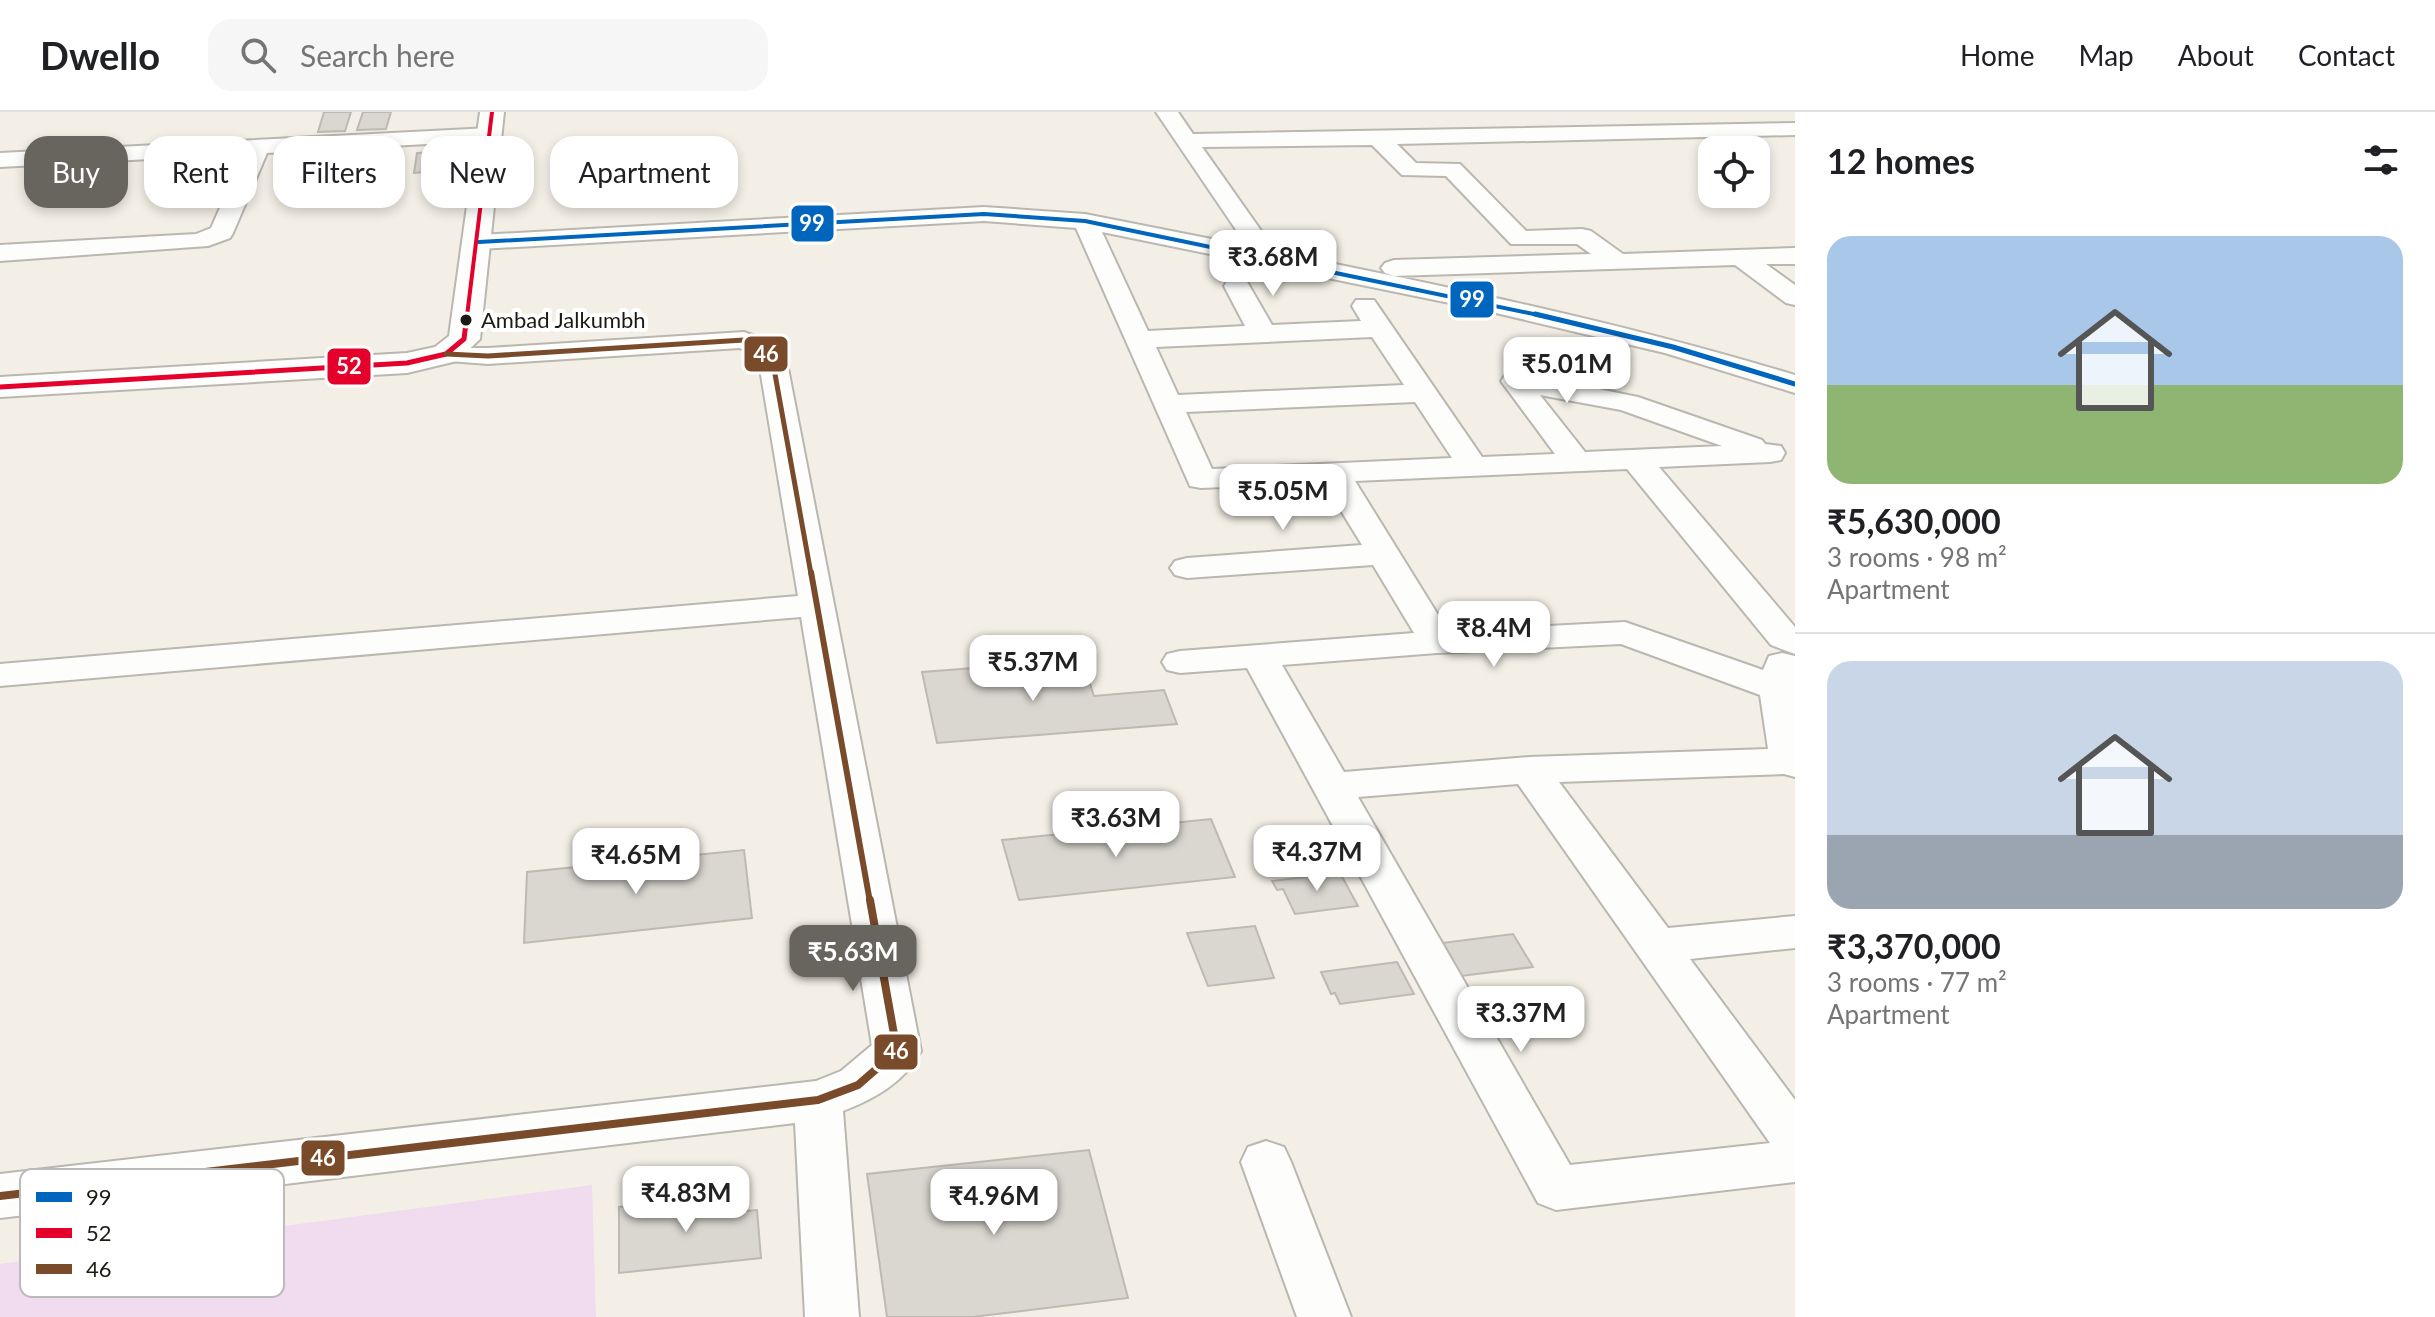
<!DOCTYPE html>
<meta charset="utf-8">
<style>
:root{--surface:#fff;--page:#f6f6f6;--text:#202124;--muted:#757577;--line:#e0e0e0;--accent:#67655e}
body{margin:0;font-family:Lato,sans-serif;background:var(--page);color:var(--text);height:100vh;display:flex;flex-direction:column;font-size:30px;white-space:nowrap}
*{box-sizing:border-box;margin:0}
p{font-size:26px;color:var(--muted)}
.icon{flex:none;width:44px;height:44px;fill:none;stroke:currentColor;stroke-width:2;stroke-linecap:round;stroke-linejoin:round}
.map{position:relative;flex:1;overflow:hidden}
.panel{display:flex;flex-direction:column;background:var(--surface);width:640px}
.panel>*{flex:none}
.banner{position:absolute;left:24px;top:24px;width:760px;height:72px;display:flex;gap:16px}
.controls{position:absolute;left:1698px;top:24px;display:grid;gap:16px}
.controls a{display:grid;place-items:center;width:72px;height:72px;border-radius:16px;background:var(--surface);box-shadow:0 4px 12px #0003;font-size:40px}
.price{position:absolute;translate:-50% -68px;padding:0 18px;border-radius:16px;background:#fff;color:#222;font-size:26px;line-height:52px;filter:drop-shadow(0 2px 4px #0008)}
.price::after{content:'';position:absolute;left:50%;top:48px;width:24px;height:18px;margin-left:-12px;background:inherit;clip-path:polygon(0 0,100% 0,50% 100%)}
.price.current{background:var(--accent);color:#fff}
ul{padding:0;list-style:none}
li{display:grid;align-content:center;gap:16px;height:424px;padding:0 32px}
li+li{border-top:2px solid var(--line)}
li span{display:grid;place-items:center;height:248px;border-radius:24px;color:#555}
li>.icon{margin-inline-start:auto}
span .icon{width:144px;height:144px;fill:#fffc;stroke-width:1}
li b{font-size:34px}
h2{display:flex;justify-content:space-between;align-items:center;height:96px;padding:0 32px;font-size:34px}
.pill{padding:0 28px;border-radius:24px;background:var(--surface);box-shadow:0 4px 12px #0003;font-size:28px;line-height:72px}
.pill.current{background:var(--accent);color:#fff}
header{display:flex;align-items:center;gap:48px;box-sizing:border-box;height:112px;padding:0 40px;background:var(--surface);border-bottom:2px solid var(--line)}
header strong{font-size:38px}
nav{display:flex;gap:44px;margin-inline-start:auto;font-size:28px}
.search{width:560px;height:72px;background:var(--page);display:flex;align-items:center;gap:20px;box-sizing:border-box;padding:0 28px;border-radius:24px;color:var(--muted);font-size:30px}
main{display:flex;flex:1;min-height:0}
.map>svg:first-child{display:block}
.green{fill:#f0dbef}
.building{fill:#dad7d0;stroke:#bdbab2;stroke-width:2}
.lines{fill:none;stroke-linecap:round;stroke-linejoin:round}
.minor-casing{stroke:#bab7b0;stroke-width:4}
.major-casing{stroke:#bab7b0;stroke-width:4}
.minor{fill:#fdfdfb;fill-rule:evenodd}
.major{fill:#fdfdfb;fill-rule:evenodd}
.bus-1-far1-casing{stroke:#fff;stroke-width:8}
.bus-1-casing{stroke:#fff;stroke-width:10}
.bus-2-far1-casing{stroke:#fff;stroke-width:8}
.bus-2-casing{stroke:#fff;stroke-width:10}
.bus-3-far2-casing{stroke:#fff;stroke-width:10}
.bus-3-far1-casing{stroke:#fff;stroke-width:12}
.bus-3-casing{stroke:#fff;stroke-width:14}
.bus-1-far1{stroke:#0065bd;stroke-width:4}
.bus-1{stroke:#0065bd;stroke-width:5}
.bus-2-far1{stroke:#e4002b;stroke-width:4}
.bus-2{stroke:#e4002b;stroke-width:5}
.bus-3-far2{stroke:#7a4b2a;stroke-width:5}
.bus-3-far1{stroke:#7a4b2a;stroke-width:6}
.bus-3{stroke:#7a4b2a;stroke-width:8}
.bus-dot{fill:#1c1a14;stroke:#fff;stroke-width:3}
.labels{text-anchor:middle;stroke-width:8;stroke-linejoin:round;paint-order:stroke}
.far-bus-label{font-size:22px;fill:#1c1a14;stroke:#fff;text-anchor:start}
.key{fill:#fff;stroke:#bbbab8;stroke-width:2}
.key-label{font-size:22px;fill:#1c1a14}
.line-badge{stroke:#fff;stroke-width:3}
.badge-label{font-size:22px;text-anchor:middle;font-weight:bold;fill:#fff}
</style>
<header>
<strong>Dwello</strong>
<div class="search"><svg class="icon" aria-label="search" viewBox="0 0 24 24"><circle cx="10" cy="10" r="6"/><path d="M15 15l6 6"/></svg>Search here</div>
<nav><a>Home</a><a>Map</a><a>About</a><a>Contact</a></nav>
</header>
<main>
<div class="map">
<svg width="1795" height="1205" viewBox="0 0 1795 1205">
<rect width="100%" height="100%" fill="#f3efe6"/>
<path class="green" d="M592 1073 596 1205H0V1152Z"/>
<path class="building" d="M324 0H351L345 19 318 20Z
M363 0H391L386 17 357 18Z
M438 40 435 59 414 61 417 41Z
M1082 548 1094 584 1164 578 1177 612 937 631 922 560Z
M1211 707 1235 765 1019 788 1002 728Z
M744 738 752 806 524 831 527 760Z
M1340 761 1358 794 1295 802 1283 777 1277 778 1272 769Z
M1255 814 1274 866 1208 874 1187 821Z
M1513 822 1533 855 1461 864 1442 831Z
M1397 850 1414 882 1340 892 1335 881 1331 882 1321 860Z
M1089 1038 1128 1186 972 1205H887L867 1062Z
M735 1083 736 1100 757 1098 761 1146 619 1161V1095Z"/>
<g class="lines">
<defs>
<path id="minor" d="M1156 0H1178L1193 22 1795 11V23L1397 32 1416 51 1460 52 1526 119 1582 117 1591 119 1623 142 1795 136V152H1766L1795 173V193L1786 191 1735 153 1394 164 1385 161 1381 156 1385 151 1394 148 1591 142 1577 132H1511L1446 64 1402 63 1372 33 1202 35 1276 140C1450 175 1624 211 1795 263V281L1665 241 1479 197 1102 120 1148 219 1245 214 1224 174 1228 168H1246L1272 213 1361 209 1352 194 1356 188H1374L1482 345 1555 342 1501 269 1505 263 1515 260 1638 285 1762 328 1765 332 1781 334 1785 341 1781 348 1770 350 1659 355 1795 515V542L1771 533 1627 357 1355 369 1448 519 1625 510 1763 558 1769 544 1782 541 1795 544V665L1784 662 1559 670 1668 816 1795 804V836L1690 847 1795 988V1070L1556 1098 1538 1091 1247 556 1180 561 1167 558 1162 550 1167 542 1180 539 1414 521 1373 453 1187 466 1175 463 1170 456 1175 449 1187 446 1362 433 1324 371 1201 376 1190 374 1076 116 984 109 479 137 470 135 467 130 470 125 479 123 984 95 1085 102 1247 134ZM1372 225 1404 273 1178 283 1156 235ZM1540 283 1621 298 1722 334 1585 340ZM1415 290 1452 346 1212 357 1186 300ZM1621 532 1760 583 1768 637 1529 645 1344 660 1282 553 1437 541ZM1518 672 1770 1031 1570 1053 1358 685Z
M490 16 501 23 498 28 267 41 233 121 230 126 208 134 0 149V133L196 122 211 116 244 42 0 55V41Z
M744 220 772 230 787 251 921 939C905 970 874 987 843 999L859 1205H805L795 1011 0 1106V1062L816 969 841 959 872 933 801 505 0 574V552L798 484 759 251 752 242 740 236 488 252 436 248 432 242 436 236H488Z
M1266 1029 1284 1035 1291 1050 1351 1205H1297L1241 1050 1248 1035Z"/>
<path id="major" d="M480 0H504L480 227 457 249 407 261 0 285V265L407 241 435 235 449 224Z"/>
</defs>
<use href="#minor" class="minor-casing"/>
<use href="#major" class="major-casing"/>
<use href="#minor" class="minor"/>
<use href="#major" class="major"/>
<defs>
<path id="bus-1-far1" d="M479 130 984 102 1085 109 1543 204"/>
<path id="bus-1" d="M1535 202 1673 235 1795 272"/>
<path id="bus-2-far1" d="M467 204 492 0"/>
<path id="bus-2" d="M0 275 407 251 446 242 464 227 467 202"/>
<path id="bus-3-far2" d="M446 242 488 244 744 228 762 236 773 251 811 462"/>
<path id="bus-3-far1" d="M811 460 870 790"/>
<path id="bus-3" d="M0 1084 818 988 858 973 897 939 870 788"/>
</defs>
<use href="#bus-1-far1" class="bus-1-far1-casing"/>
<use href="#bus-1" class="bus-1-casing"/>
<use href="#bus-2-far1" class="bus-2-far1-casing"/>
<use href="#bus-2" class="bus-2-casing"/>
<use href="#bus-3-far2" class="bus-3-far2-casing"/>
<use href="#bus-3-far1" class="bus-3-far1-casing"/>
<use href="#bus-3" class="bus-3-casing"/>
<use href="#bus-1-far1" class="bus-1-far1"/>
<use href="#bus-1" class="bus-1"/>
<use href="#bus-2-far1" class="bus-2-far1"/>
<use href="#bus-2" class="bus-2"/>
<use href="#bus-3-far2" class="bus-3-far2"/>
<use href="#bus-3-far1" class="bus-3-far1"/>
<use href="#bus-3" class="bus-3"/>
</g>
<circle class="bus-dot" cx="466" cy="208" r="7"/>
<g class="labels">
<g class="far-bus-label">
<text x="481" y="216">Ambad Jalkumbh</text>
</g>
</g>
<rect x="20" y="1057" width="264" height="128" rx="12" class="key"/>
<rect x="36" y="1080" width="36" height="10" fill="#0065bd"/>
<rect x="36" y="1116" width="36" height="10" fill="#e4002b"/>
<rect x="36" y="1152" width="36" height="10" fill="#7a4b2a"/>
<g class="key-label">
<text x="86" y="1093">99</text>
<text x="86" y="1129">52</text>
<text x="86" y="1165">46</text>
</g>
<g class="line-badge">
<rect x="790" y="92" width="45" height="39" rx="8" fill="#0065bd"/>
<rect x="1449" y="168" width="46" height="39" rx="8" fill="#0065bd"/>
<rect x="743" y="223" width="46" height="38" rx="8" fill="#7a4b2a"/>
<rect x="326" y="235" width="46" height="39" rx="8" fill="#e4002b"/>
<rect x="873" y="921" width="46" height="38" rx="8" fill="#7a4b2a"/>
<rect x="300" y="1027" width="46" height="38" rx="8" fill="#7a4b2a"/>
</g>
<g class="badge-label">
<text x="812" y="119">99</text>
<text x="1472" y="195">99</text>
<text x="766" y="250">46</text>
<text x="349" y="262">52</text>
<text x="896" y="947">46</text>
<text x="323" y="1054">46</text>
</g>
</svg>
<div class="controls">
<a><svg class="icon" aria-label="locate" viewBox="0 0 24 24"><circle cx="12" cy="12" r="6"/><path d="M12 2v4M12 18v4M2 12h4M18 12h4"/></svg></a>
</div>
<b class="price" style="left:1273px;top:186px">₹3.68M</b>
<b class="price" style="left:1567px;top:293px">₹5.01M</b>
<b class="price" style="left:1283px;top:420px">₹5.05M</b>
<b class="price" style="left:1494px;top:557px">₹8.4M</b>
<b class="price" style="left:1033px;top:591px">₹5.37M</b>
<b class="price" style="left:1116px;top:747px">₹3.63M</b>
<b class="price" style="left:1317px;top:781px">₹4.37M</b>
<b class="price" style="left:636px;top:784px">₹4.65M</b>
<b class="price current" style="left:853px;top:881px">₹5.63M</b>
<b class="price" style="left:1521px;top:942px">₹3.37M</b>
<b class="price" style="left:686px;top:1122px">₹4.83M</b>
<b class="price" style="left:994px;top:1125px">₹4.96M</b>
<div class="banner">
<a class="pill current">Buy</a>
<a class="pill">Rent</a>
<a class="pill">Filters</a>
<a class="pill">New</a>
<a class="pill">Apartment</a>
</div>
</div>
<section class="panel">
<h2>12 homes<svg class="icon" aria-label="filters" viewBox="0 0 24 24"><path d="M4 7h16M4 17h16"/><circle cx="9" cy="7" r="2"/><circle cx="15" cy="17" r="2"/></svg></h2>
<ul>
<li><span style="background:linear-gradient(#a9c7e8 60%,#8fb573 0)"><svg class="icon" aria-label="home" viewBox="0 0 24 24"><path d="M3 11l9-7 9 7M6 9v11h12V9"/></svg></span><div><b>₹5,630,000</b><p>3 rooms · 98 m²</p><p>Apartment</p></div></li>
<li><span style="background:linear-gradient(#c9d6e8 70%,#9aa5b1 0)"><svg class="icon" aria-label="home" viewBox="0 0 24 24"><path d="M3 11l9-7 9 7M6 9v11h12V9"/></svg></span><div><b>₹3,370,000</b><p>3 rooms · 77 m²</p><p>Apartment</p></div></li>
</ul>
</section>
</main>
